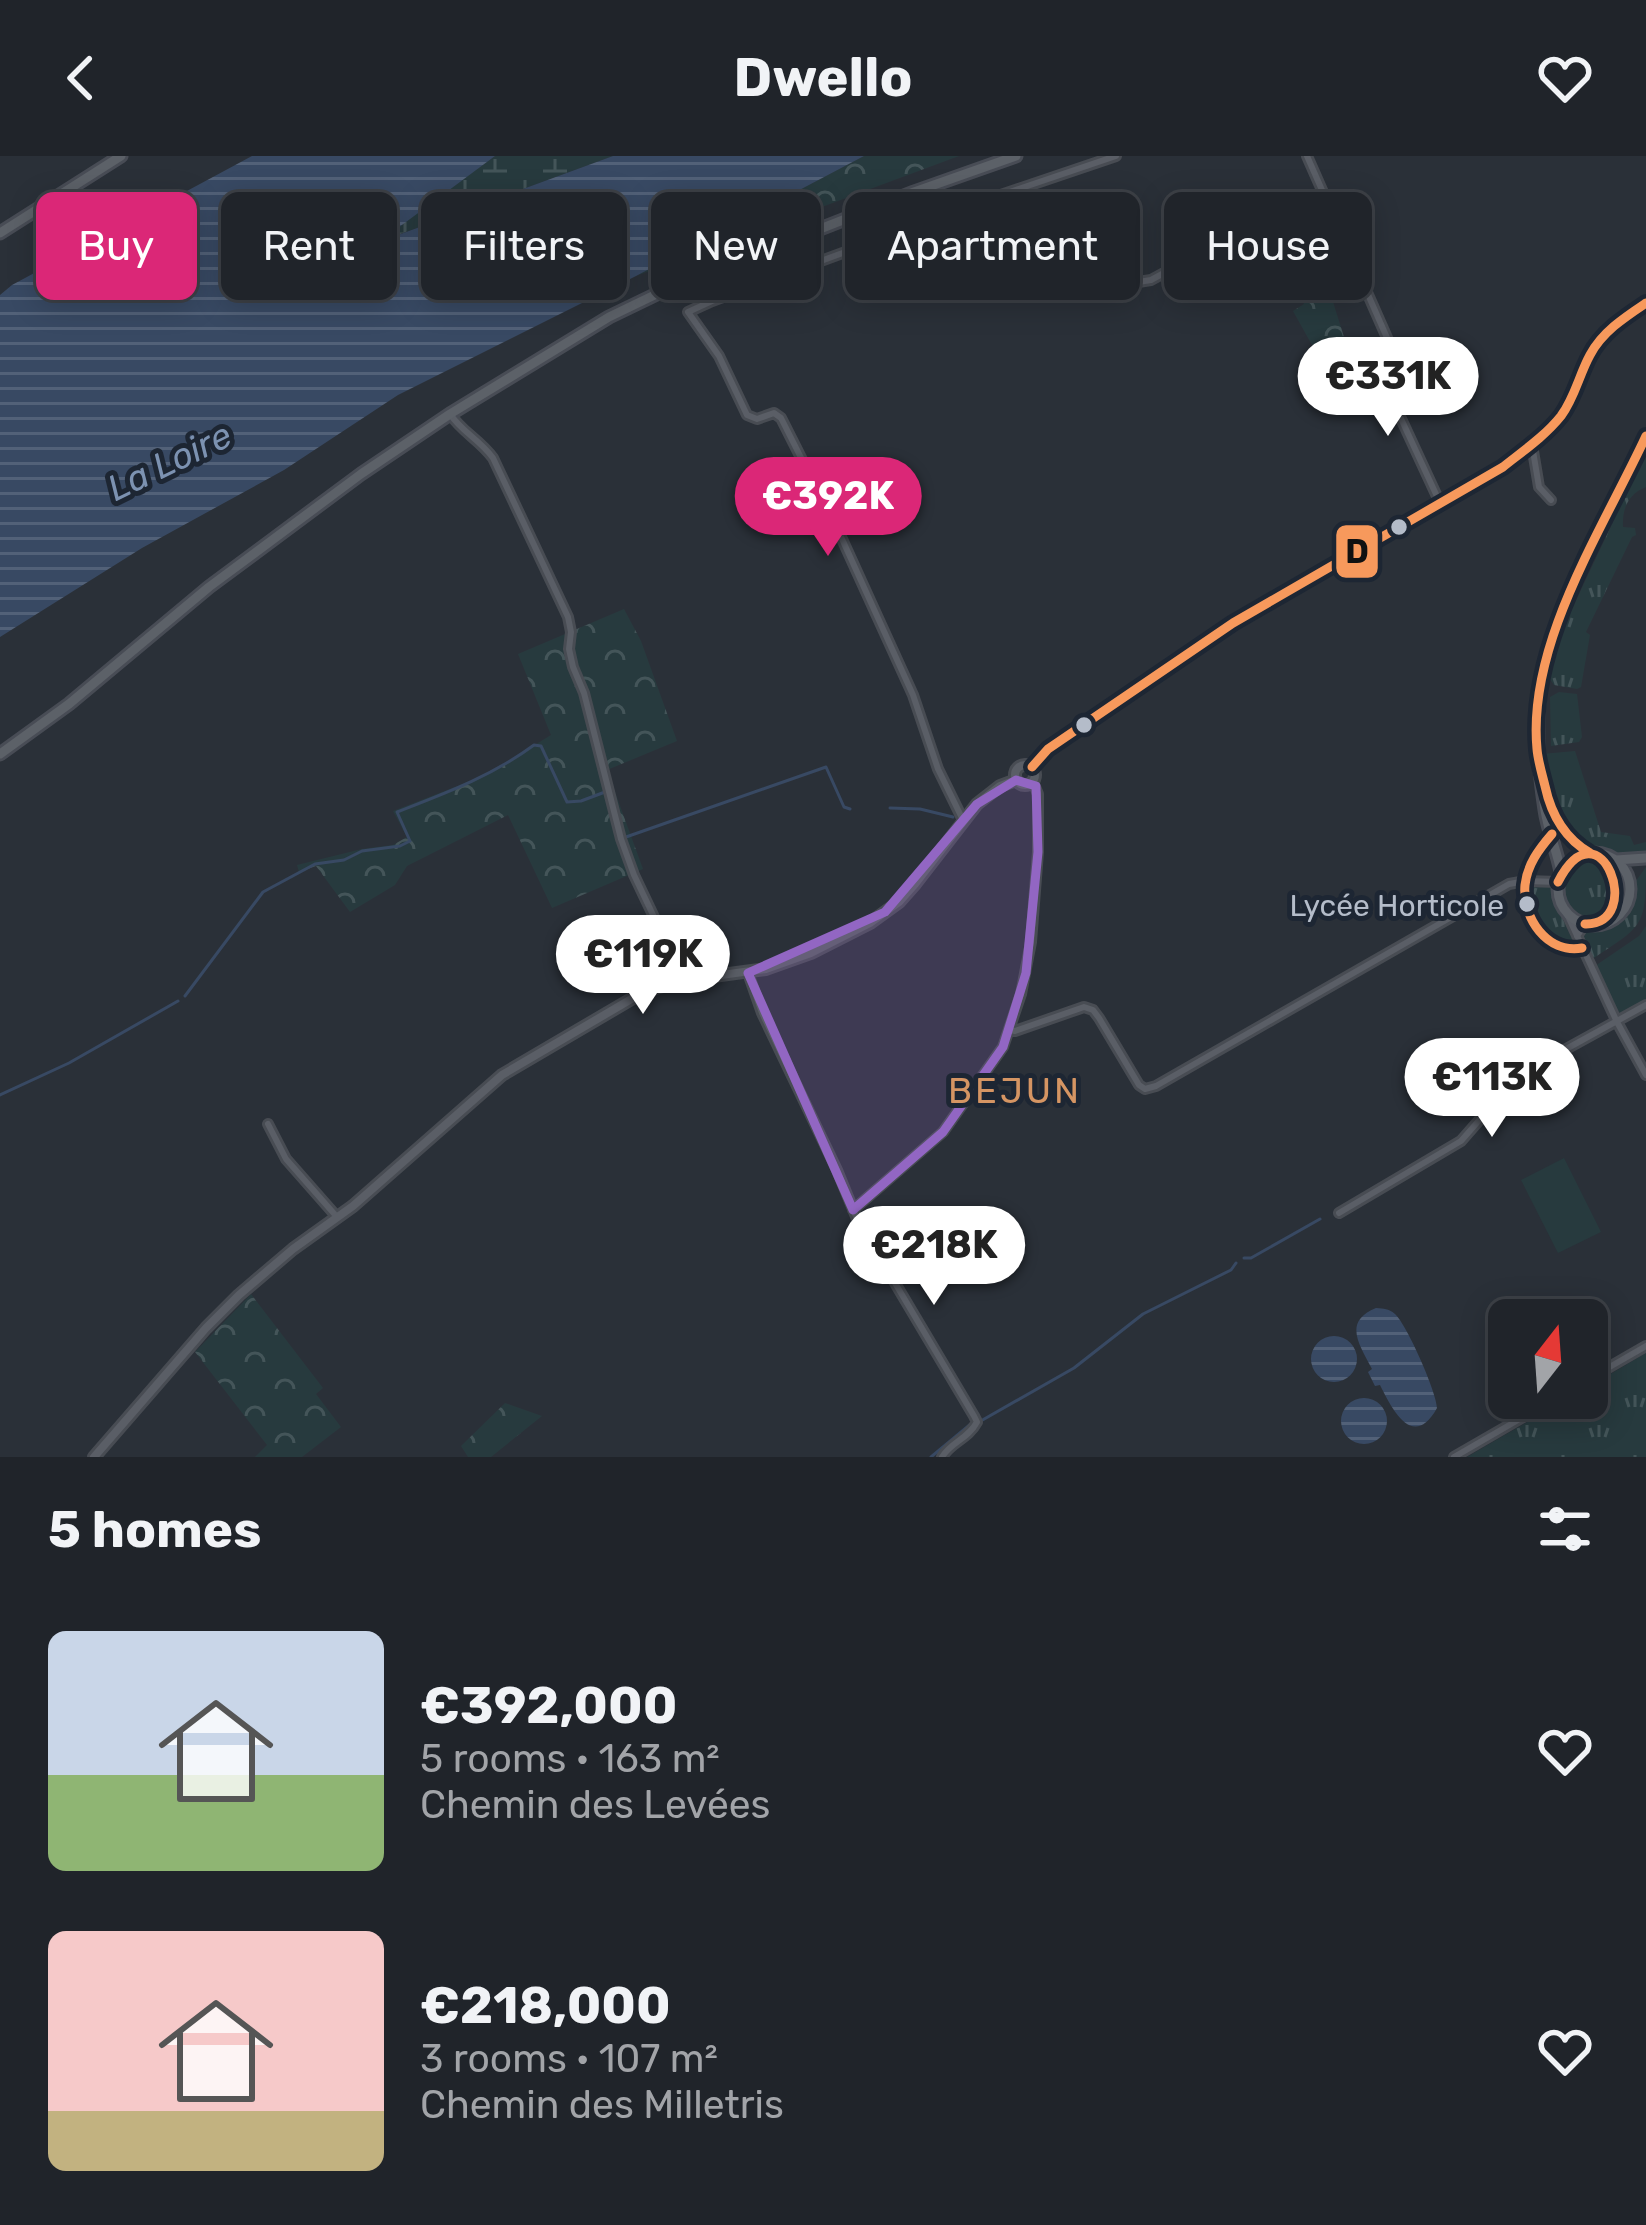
<!DOCTYPE html>
<meta charset="utf-8">
<style>
:root{--surface:#20242a;--page:#2d3036;--text:#f1f3f6;--muted:#a2a4a8;--line:#3d4147;--accent:#db2777}
body{margin:0;font-family:Rubik,sans-serif;background:var(--page);color:var(--text);height:100vh;display:flex;flex-direction:column;font-size:45px;white-space:nowrap}
*{box-sizing:border-box;margin:0}
p{font-size:39px;color:var(--muted)}
.icon{flex:none;width:66px;height:66px;fill:none;stroke:currentColor;stroke-width:2;stroke-linecap:round;stroke-linejoin:round}
.map{position:relative;height:1301px;overflow:hidden}
.sheet{display:flex;flex-direction:column;background:var(--surface);flex:1}
.sheet>*{flex:none}
.guide{position:absolute;left:36px;top:36px;width:1575px;height:108px;display:flex;gap:24px}
.needle{width:78px;rotate:17deg}
.controls{position:absolute;left:1488px;top:1143px;display:grid;gap:24px}
.controls a{display:grid;place-items:center;width:120px;height:120px;border-radius:18px;background:var(--surface);box-shadow:0 6px 30px #0003,0 0 0 3px var(--line);font-size:60px}
.price{position:absolute;translate:-50% -102px;padding:0 27px;border-radius:42px;background:#fff;color:#222;font-size:39px;line-height:78px;filter:drop-shadow(0 3px 6px #0008)}
.price::after{content:'';position:absolute;left:50%;top:72px;width:36px;height:27px;margin-left:-18px;background:inherit;clip-path:polygon(0 0,100% 0,50% 100%)}
.price.selected{background:var(--accent);color:#fff}
ul{padding:0;list-style:none}
li{display:flex;align-items:center;gap:36px;height:300px;padding:0 48px}
li span{display:grid;place-items:center;flex:none;width:336px;height:240px;border-radius:18px;color:#555}
li>.icon{margin-inline-start:auto}
span .icon{width:144px;height:144px;fill:#fffc;stroke-width:1}
li b{font-size:51px}
h2{display:flex;justify-content:space-between;align-items:center;height:144px;padding:0 48px;font-size:51px}
.chip{padding:0 42px;border-radius:18px;background:var(--surface);box-shadow:0 6px 30px #0003,0 0 0 3px var(--line);font-size:42px;line-height:108px}
.chip.selected{background:var(--accent);color:#fff}
header{display:flex;justify-content:space-between;align-items:center;height:156px;padding:0 48px;background:var(--surface);font-size:54px;font-weight:700}
.map>svg:first-child{display:block}
.grass{fill:url(#grass-tufts)}
.forest{fill:url(#forest-crowns)}
.wetland{fill:url(#wetland-marsh)}
.pitch{fill:#273a3e}
.water{fill:url(#water-rules)}
.lines{fill:none;stroke-linecap:round;stroke-linejoin:round}
.stream{stroke:#384963;stroke-width:3}
.minor-casing{stroke:#484c53;stroke-width:12}
.tertiary-casing{stroke:#484c53;stroke-width:14}
.primary-casing{stroke:#484c55;stroke-width:15}
.minor{stroke:#5a5e66;stroke-width:6}
.tertiary{stroke:#5a5e66;stroke-width:8}
.primary{stroke:#5c6168;stroke-width:9}
.bus-1-casing{stroke:#1d2633;stroke-width:18}
.bus-1{stroke:#f7995c;stroke-width:9}
.marked{fill:#9266c3;fill-opacity:0.2;stroke:#9266c3;stroke-width:9;stroke-linejoin:round}
.bus-dot{fill:#b4bcc9;stroke:#1d2633;stroke-width:4.5}
.labels{text-anchor:middle;stroke-width:10;stroke-linejoin:round;paint-order:stroke}
.bus-label{font-size:30px;fill:#b4bcc9;stroke:#1d2633;text-anchor:end}
.water-label{font-size:36px;font-style:italic;fill:#7c92b1;stroke:#1d2633}
.neighbourhood-label{font-size:36px;letter-spacing:3px;fill:#d59563;stroke:#1d2633}
.line-badge{stroke:#1d2633;stroke-width:4.5}
.pale-badge-label{font-size:33px;text-anchor:middle;font-weight:bold;fill:#111}
</style>
<header><svg class="icon" aria-label="back" viewBox="0 0 24 24"><path d="M15 5l-7 7 7 7"/></svg>Dwello<svg class="icon" aria-label="heart" viewBox="0 0 24 24"><path d="M12 20l-8-8c-3-5 5-10 8-4 3-6 11-1 8 4z"/></svg></header>
<div class="map">
<svg width="1646" height="1301" viewBox="0 0 1646 1301">
<defs>
<pattern id="grass-tufts" width="24" height="20" patternUnits="userSpaceOnUse" patternTransform="scale(3)"><rect width="24" height="20" fill="#273a3e"/><path d="M3 7l-1-3M5 7V3M7 7l1-3M15 17l-1-3M17 17v-4M19 17l1-3" fill="none" stroke="#445559"/></pattern>
<pattern id="forest-crowns" width="20" height="18" patternUnits="userSpaceOnUse" patternTransform="scale(3)"><rect width="20" height="18" fill="#273a3e"/><path d="M2 6a3 3 0 1 1 6 0M12 15a3 3 0 1 1 6 0" fill="none" stroke="#445559"/></pattern>
<pattern id="wetland-marsh" width="20" height="14" patternUnits="userSpaceOnUse" patternTransform="scale(3)"><rect width="20" height="14" fill="#273a3e"/><path d="M1 5h8M5 5V1M11 12h8M15 12V8" fill="none" stroke="#445559"/></pattern>
<pattern id="water-rules" width="6" height="5" patternUnits="userSpaceOnUse" patternTransform="scale(3)"><rect width="6" height="5" fill="#384963"/><path d="M0 2.5h6" fill="none" stroke="#526178"/></pattern>
</defs>
<rect width="100%" height="100%" fill="#2a3038"/>
<path class="grass" d="M1646 296V331C1628 338 1622 353 1623 371L1635 372 1636 379 1632 381 1586 476 1590 479 1581 531 1577 533 1554 529 1549 522 1563 472Z
M1559 536 1577 538 1582 581 1579 586 1551 590 1550 541Z
M1575 595 1601 676 1630 680 1634 689 1646 686V698L1620 701C1608 691 1599 694 1585 690 1555 682 1547 624 1542 598Z
M1563 731a31 31 0 1 1 62 0a31 31 0 1 1-62 0Z
M1646 711C1646 772 1642 770 1591 804L1582 788 1584 776 1616 766 1626 757 1631 746 1633 729Z
M1534 727 1551 731 1552 741 1572 782 1573 786 1568 792C1541 782 1530 760 1527 732Z
M1646 770V844L1620 857 1615 851 1595 810 1639 780Z
M1646 1197V1301H1467L1569 1242H1587V1232Z"/>
<path class="forest" d="M864 0H959L636 120Z
M1323 49 1358 125 1333 146 1351 203 1327 216 1293 155 1304 148 1271 70Z
M624 453 641 485 677 585 607 614 643 713 552 752 508 659 407 710 395 729 350 756 316 710 299 716 297 709 362 693 393 689 407 681 393 655 486 619 551 579 518 498Z
M251 1138 323 1232 316 1238 341 1271 302 1301H255L267 1289 195 1196Z
M505 1247 542 1260 491 1301H468L461 1290Z"/>
<path class="wetland" d="M495 0H613L373 88Z"/>
<path class="pitch" d="M1564 1002 1601 1076 1558 1097 1521 1024Z"/>
<path class="water" d="M252 0H495L379 86 613 0H864L636 120 398 239 284 314 142 392 0 481V139L12 129Z
M1376 1152C1384 1153 1388 1152 1395 1158 1407 1169 1437 1237 1437 1252 1413 1295 1392 1253 1380 1229L1375 1230 1368 1216 1372 1213C1360 1189 1342 1166 1376 1152Z
M1311 1203a23 23 0 1 1 46 0a23 23 0 1 1-46 0Z
M1341 1265a23 23 0 1 1 46 0a23 23 0 1 1-46 0Z"/>
<g class="lines">
<path class="stream" d="M890 652 920 653 953 661
M626 681 826 611 844 651 850 653
M185 840 263 736 315 708 344 704 362 695 400 690 410 685 397 656C446 637 492 620 534 589L541 590 567 646 581 645 605 636 618 685
M0 939 69 907 178 845
M1244 1102H1251L1320 1063
M979 1266 1074 1212 1143 1158 1231 1114 1236 1107
M931 1301 972 1267"/>
<defs>
<path id="minor" d="M1307 0 1388 184 1372 200 1441 349
M1094 133 1151 124 1223 85 1325 41
M450 258C462 276 480 284 493 302L568 461 571 476 569 493 573 511 584 537 621 683 634 719 684 824
M1532 289 1539 331 1551 344
M963 664 938 613 913 539 842 383 781 262 774 257 757 263 747 259 719 200 688 156 712 145 995 41 1116 0
M1567 758 1617 866 1646 919
M1577 780 1585 768
M748 817 762 857 837 1014 857 1063 974 1260 977 1266C968 1283 951 1286 942 1301
M1009 874 1015 875 1084 851 1093 854 1099 862 1139 929 1145 933 1156 930 1509 728 1526 725 1558 726
M268 968 286 1003 337 1061
M853 1054 943 976 1003 891 1021 838 1031 786 1038 696V638L1033 626
M1339 1057 1461 985 1510 929 1528 914 1646 849
M1587 1224 1646 1190
M1454 1301 1556 1242"/>
<path id="tertiary" d="M1015 619a10 10 0 1 1 20 0a10 10 0 1 1-20 0Z
M1032 611 1048 593 1233 467 1503 311C1525 294 1551 276 1566 252 1575 238 1579 223 1586 208 1597 179 1621 164 1646 147
M94 1301 206 1172 239 1139 293 1093 353 1050 502 919 645 835 684 824 766 813 811 797 870 767 899 746 915 728 977 648 1000 630 1016 624"/>
<path id="primary" d="M0 77 121 0
M0 598 69 548 209 431 361 318 450 258 609 161 667 133 726 110 914 36 1016 0
M1548 641C1558 666 1564 685 1590 697
M1558 733a36 36 0 1 1 72 0a36 36 0 1 1-72 0Z
M1616 704 1646 702
M1561 716C1557 695 1548 675 1545 654 1541 627 1537 589 1538 562 1540 463 1608 369 1646 280"/>
</defs>
<use href="#minor" class="minor-casing"/>
<use href="#tertiary" class="tertiary-casing"/>
<use href="#primary" class="primary-casing"/>
<use href="#minor" class="minor"/>
<use href="#tertiary" class="tertiary"/>
<use href="#primary" class="primary"/>
<defs>
<path id="bus-1" d="M1032 611 1048 593 1233 467 1503 311C1523 295 1545 280 1561 260 1575 241 1579 219 1590 199 1602 176 1625 161 1646 147
M1552 678C1539 693 1527 709 1525 729 1522 762 1547 798 1582 792
M1590 697C1564 682 1551 658 1545 630 1542 618 1538 605 1537 593 1527 487 1603 373 1646 280
M1558 726C1601 643 1646 770 1585 768"/>
</defs>
<use href="#bus-1" class="bus-1-casing"/>
<use href="#bus-1" class="bus-1"/>
</g>
<path class="marked" d="M1016 624 1036 630 1038 696 1026 817 1003 891 943 976 853 1054 748 817 885 756 977 648Z"/>
<g class="bus-dot">
<circle cx="1399" cy="371" r="10"/>
<circle cx="1084" cy="569" r="10"/>
<circle cx="1527" cy="748" r="10"/>
</g>
<g class="labels">
<g class="bus-label">
<text x="1504" y="760">Lycée Horticole</text>
</g>
<g class="water-label">
<text transform="translate(169 305) rotate(-26)" y="13">La Loire</text>
</g>
<g class="neighbourhood-label">
<text x="1015" y="947">BEJUN</text>
</g>
</g>
<rect class="line-badge" x="1334" y="367" width="46" height="57" rx="12" fill="#f7995c"/>
<g class="pale-badge-label">
<text x="1357" y="407">D</text>
</g>
</svg>
<div class="controls">
<a><svg class="needle" viewBox="-14 -14 28 28"><path d="M0-13l5 13h-10z" fill="#e53935"/><path d="M0 13l5-13h-10z" fill="#a2a4a8"/></svg></a>
</div>
<b class="price" style="left:1388px;top:283px">€331K</b>
<b class="price selected" style="left:828px;top:403px">€392K</b>
<b class="price" style="left:643px;top:861px">€119K</b>
<b class="price" style="left:1492px;top:984px">€113K</b>
<b class="price" style="left:934px;top:1152px">€218K</b>
<div class="guide">
<a class="chip selected">Buy</a>
<a class="chip">Rent</a>
<a class="chip">Filters</a>
<a class="chip">New</a>
<a class="chip">Apartment</a>
<a class="chip">House</a>
</div>
</div>
<section class="sheet">
<h2>5 homes<svg class="icon" aria-label="filters" viewBox="0 0 24 24"><path d="M4 7h16M4 17h16"/><circle cx="9" cy="7" r="2"/><circle cx="15" cy="17" r="2"/></svg></h2>
<ul>
<li><span style="background:linear-gradient(#c9d6e8 60%,#8fb573 0)"><svg class="icon" aria-label="home" viewBox="0 0 24 24"><path d="M3 11l9-7 9 7M6 9v11h12V9"/></svg></span><div><b>€392,000</b><p>5 rooms · 163 m²</p><p>Chemin des Levées</p></div><svg class="icon" aria-label="heart" viewBox="0 0 24 24"><path d="M12 20l-8-8c-3-5 5-10 8-4 3-6 11-1 8 4z"/></svg></li>
<li><span style="background:linear-gradient(#f6c9c9 75%,#c2b280 0)"><svg class="icon" aria-label="home" viewBox="0 0 24 24"><path d="M3 11l9-7 9 7M6 9v11h12V9"/></svg></span><div><b>€218,000</b><p>3 rooms · 107 m²</p><p>Chemin des Milletris</p></div><svg class="icon" aria-label="heart" viewBox="0 0 24 24"><path d="M12 20l-8-8c-3-5 5-10 8-4 3-6 11-1 8 4z"/></svg></li>
</ul>
</section>
